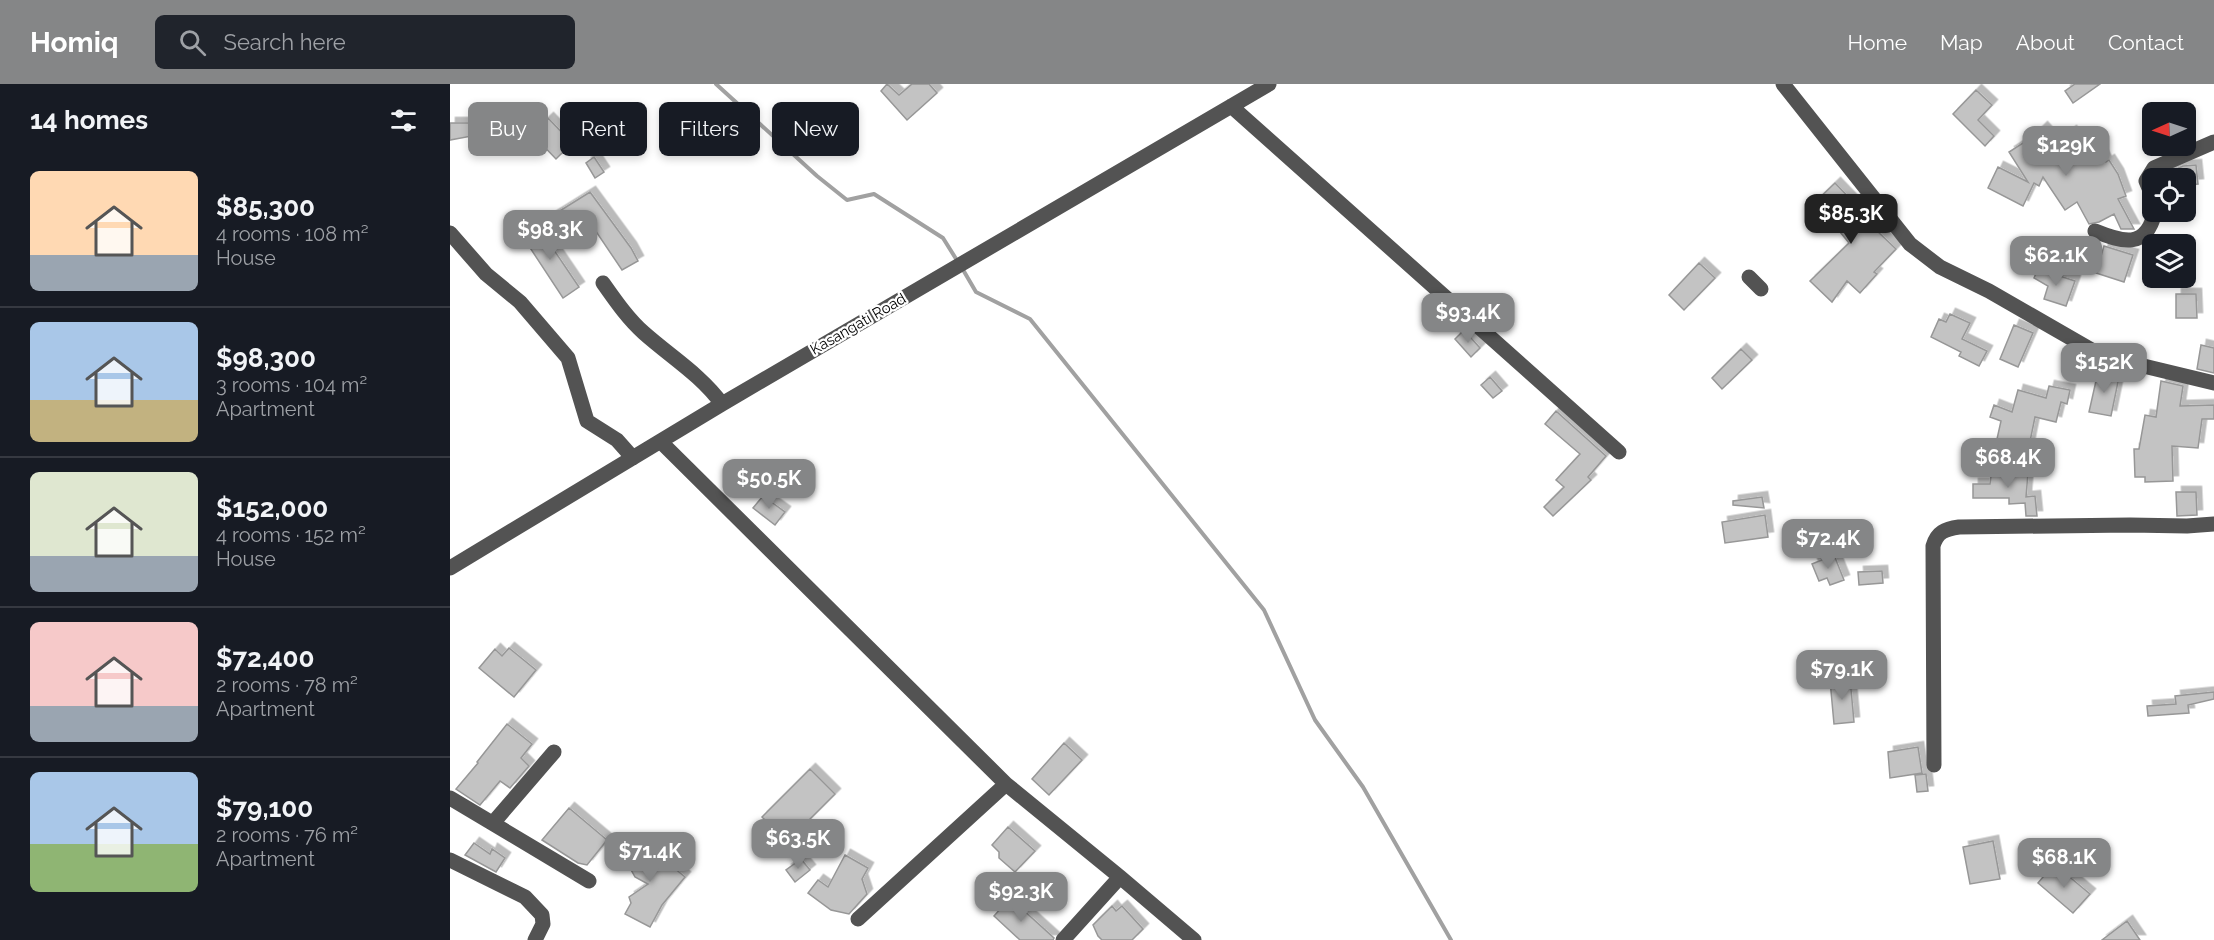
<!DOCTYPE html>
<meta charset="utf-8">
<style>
:root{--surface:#171b24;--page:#20242c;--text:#f1f3f6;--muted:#9ea1a6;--line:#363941;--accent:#858687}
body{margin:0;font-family:Raleway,sans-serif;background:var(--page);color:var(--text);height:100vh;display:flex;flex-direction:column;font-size:22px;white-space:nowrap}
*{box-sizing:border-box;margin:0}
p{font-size:20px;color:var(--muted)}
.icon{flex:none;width:33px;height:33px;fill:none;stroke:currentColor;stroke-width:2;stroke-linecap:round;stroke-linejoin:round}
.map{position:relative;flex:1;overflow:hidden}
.details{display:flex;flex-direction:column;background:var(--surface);width:450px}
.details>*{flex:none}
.top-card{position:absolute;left:18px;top:18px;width:570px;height:54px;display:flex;gap:12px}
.needle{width:39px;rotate:267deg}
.controls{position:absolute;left:1692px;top:18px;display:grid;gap:12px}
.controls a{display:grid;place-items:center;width:54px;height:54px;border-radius:9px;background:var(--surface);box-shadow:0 3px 9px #0003;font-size:30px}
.price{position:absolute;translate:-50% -51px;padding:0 14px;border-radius:12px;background:var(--accent);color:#fff;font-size:20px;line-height:39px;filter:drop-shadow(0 2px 3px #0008)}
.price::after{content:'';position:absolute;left:50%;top:36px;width:18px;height:14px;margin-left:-9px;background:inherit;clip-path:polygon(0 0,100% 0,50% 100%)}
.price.current{background:#222;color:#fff}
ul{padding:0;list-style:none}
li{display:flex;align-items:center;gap:18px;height:150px;padding:0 30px}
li+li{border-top:2px solid var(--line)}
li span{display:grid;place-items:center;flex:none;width:168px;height:120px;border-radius:9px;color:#555}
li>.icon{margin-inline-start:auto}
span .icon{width:72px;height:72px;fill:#fffc;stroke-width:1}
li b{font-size:26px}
h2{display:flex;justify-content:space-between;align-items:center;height:72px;padding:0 30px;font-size:26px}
.chip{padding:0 21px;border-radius:9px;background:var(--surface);box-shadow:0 3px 9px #0003;font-size:21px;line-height:54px}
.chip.current{background:var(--accent);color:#fff}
header{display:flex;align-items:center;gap:36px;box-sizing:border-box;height:84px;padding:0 30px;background:var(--accent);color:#fff}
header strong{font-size:28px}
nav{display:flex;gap:33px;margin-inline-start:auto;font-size:21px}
.search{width:420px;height:54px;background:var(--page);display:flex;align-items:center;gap:15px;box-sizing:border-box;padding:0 21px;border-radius:9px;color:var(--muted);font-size:22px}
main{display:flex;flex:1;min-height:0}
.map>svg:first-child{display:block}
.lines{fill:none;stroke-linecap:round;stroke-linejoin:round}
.stream{stroke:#a1a1a1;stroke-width:4}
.building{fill:#c3c3c3;stroke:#979797;stroke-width:1.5;filter:url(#shadow)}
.minor{stroke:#535353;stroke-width:15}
.labels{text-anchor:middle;stroke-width:4.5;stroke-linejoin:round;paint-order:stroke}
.street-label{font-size:15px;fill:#000;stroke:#fff}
</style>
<header>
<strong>Homiq</strong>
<div class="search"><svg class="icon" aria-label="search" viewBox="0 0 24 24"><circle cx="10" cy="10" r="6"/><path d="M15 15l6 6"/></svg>Search here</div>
<nav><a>Home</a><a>Map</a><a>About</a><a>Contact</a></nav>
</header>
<main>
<section class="details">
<h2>14 homes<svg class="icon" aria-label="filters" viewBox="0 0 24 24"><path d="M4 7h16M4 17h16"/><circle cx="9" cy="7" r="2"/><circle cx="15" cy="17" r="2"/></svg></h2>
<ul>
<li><span style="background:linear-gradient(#ffd9b3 70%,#9aa5b1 0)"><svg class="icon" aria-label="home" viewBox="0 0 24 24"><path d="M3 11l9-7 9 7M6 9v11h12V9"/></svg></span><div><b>$85,300</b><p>4 rooms · 108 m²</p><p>House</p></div></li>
<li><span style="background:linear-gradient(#a9c7e8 65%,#c2b280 0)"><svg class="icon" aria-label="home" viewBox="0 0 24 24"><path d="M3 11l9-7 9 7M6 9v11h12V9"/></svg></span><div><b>$98,300</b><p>3 rooms · 104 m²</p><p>Apartment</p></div></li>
<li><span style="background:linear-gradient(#dfe7d0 70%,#9aa5b1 0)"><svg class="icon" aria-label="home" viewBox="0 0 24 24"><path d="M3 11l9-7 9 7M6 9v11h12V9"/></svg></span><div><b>$152,000</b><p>4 rooms · 152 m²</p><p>House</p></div></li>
<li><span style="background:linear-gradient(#f6c9c9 70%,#9aa5b1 0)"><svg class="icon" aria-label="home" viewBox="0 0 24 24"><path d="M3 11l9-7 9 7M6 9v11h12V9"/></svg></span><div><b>$72,400</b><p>2 rooms · 78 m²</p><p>Apartment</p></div></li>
<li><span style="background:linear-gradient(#a9c7e8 60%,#8fb573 0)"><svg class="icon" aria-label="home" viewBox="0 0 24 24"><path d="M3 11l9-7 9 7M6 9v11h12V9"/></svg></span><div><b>$79,100</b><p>2 rooms · 76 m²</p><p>Apartment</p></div></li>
</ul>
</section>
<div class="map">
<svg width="1764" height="856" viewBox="0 0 1764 856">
<defs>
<filter id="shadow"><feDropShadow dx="5.5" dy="-5.5" stdDeviation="0" flood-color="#0004"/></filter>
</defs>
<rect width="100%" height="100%" fill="#fff"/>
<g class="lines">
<path class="stream" d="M266 0 367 92 397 116 424 110 493 154 508 178
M512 184 526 208 580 235 814 526 865 636 913 703 1001 856"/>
</g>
<path class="building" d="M437 0 449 11 462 0H479L487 9 457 36 431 7Z
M1625 0H1650L1623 19 1615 7Z
M1526 6 1542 21 1528 36 1544 52 1535 62 1503 30Z
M98 34 122 59 106 75 82 50Z
M0 39H20L22 52 0 56Z
M1592 43 1606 59 1621 47 1636 68 1648 62 1656 78 1659 76 1668 90 1676 112 1668 115 1684 145H1671L1664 130 1649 138 1639 140 1627 118 1615 126 1593 93 1589 102 1584 99 1573 122 1538 104 1548 83 1578 98 1559 68 1581 54Z
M144 73 154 88 145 94 136 79Z
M1746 81 1748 100 1736 101V94H1719L1718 89 1733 82Z
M1385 99 1411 126 1417 121 1430 138 1424 144 1446 165 1424 188 1427 190 1410 209 1397 197 1382 218 1360 197 1399 159 1377 132 1375 135 1362 121Z
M140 108 181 164 188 177 172 186 137 134 112 149 100 133Z
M87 141 129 203 113 214 71 150Z
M1654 162 1683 171 1674 198 1646 189Z
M1249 179 1265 194 1234 226 1219 211Z
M1588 185 1625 197 1616 222 1594 215 1598 202 1584 194Z
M1726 210H1746L1747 234H1726Z
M1500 230 1520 239 1512 255 1537 267 1529 282 1509 272 1511 268 1481 253 1489 235 1496 238Z
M1564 241 1583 249 1568 283 1550 275Z
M1014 246 1030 264 1021 273 1005 255Z
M1751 261 1764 264V289L1747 285Z
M1291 265 1302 276 1272 305 1262 294Z
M1648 288 1669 293 1661 332 1639 328Z
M1040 293 1052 307 1043 314 1031 301Z
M1711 297 1733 302 1730 322 1764 321V335H1752L1748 364 1722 362 1723 397 1695 398V393H1685L1684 365H1689L1695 331 1706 333Z
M1599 302 1620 306 1617 320 1611 318 1606 338 1585 333 1577 372 1545 364 1551 337 1540 333 1544 321 1562 328 1568 306 1596 314Z
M1106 327 1156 372 1138 393 1141 396 1103 432 1094 423 1114 403 1106 396 1130 370 1095 340Z
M1542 384 1578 389 1576 413 1585 412 1587 432H1576L1575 419 1559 420V414H1523V400H1540Z
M1726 408H1746L1747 431 1727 432Z
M313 412 335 428 325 441 303 424Z
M1312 413 1314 424 1283 421V417Z
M1315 431 1318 453 1275 459 1272 438Z
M1384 471 1394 496 1380 501 1377 494 1369 497 1362 480Z
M1432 487 1433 499 1409 501 1408 488Z
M59 564 86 586 64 613 29 584 45 565 52 572Z
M1400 594 1404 638 1384 640 1380 596Z
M1764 608V615L1738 621 1739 629 1698 632 1697 622 1726 620 1725 612Z
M57 640 82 660 71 674 79 682 60 704 50 697 30 721 6 705 28 679 27 678Z
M614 659 632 676 599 711 582 695Z
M1468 663 1472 689 1440 694 1438 668Z
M360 685 385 710 337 758 312 733Z
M1476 690 1478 707 1467 708 1465 691Z
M119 724 157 756 137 781 128 779 92 756Z
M558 743 585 767 565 788 549 774V768L542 761Z
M189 755 235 793 212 821 200 843 175 830 181 819 179 813 198 800 185 793 174 773Z
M1543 757 1550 795 1520 800 1513 763Z
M24 759 40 770 42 765 55 774 46 788 15 771Z
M395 771 418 784 412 795 417 810 399 830 381 826 358 809 368 796 378 803Z
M351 775 360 786 345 798 336 786Z
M1604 780 1640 810 1623 829 1588 799Z
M560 814 604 854 603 856H570L544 832Z
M662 822 666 827 672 822 693 845 682 856H652L648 852 643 841Z
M1677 837 1690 856H1652Z"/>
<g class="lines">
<path class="minor" d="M1333 0 1460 160 1490 183 1539 207 1652 272 1764 299
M781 22 1169 368
M1702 111 1696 97 1704 84 1764 58
M1645 147C1672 158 1696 166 1705 128
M0 149 36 190 70 218 118 274 137 337 167 356 183 374
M1299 193 1311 205
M153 199C165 216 178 235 194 249 221 273 251 291 272 320
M211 358 556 700 670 793 744 856
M0 484 272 320 819 0
M1484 681 1483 462C1487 448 1495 445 1509 443L1680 441 1737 442 1764 440
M0 714 139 797
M43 739 104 668
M0 776 75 813 92 831 93 840 85 856
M408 835 556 700
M613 856 670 793"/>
</g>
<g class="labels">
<g class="street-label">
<text transform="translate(408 240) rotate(-30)" y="5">Kasangati Road</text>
</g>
</g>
</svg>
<div class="controls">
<a><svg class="needle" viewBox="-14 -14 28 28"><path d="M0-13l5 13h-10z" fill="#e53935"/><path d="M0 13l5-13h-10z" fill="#9ea1a6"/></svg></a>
<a><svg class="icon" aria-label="locate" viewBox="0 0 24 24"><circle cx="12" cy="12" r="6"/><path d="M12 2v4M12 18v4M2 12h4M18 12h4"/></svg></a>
<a><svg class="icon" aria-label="layers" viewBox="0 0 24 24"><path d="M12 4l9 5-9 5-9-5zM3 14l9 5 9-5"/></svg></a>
</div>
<b class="price" style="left:1616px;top:93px">$129K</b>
<b class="price current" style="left:1401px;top:161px">$85.3K</b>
<b class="price" style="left:100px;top:177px">$98.3K</b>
<b class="price" style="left:1606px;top:203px">$62.1K</b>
<b class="price" style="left:1018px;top:260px">$93.4K</b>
<b class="price" style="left:1654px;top:310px">$152K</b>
<b class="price" style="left:1558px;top:405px">$68.4K</b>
<b class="price" style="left:319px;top:426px">$50.5K</b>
<b class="price" style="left:1378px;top:486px">$72.4K</b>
<b class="price" style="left:1392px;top:617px">$79.1K</b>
<b class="price" style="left:348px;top:786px">$63.5K</b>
<b class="price" style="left:200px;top:799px">$71.4K</b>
<b class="price" style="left:1614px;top:805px">$68.1K</b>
<b class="price" style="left:571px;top:839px">$92.3K</b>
<div class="top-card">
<a class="chip current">Buy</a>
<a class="chip">Rent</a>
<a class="chip">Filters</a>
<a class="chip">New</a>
</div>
</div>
</main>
